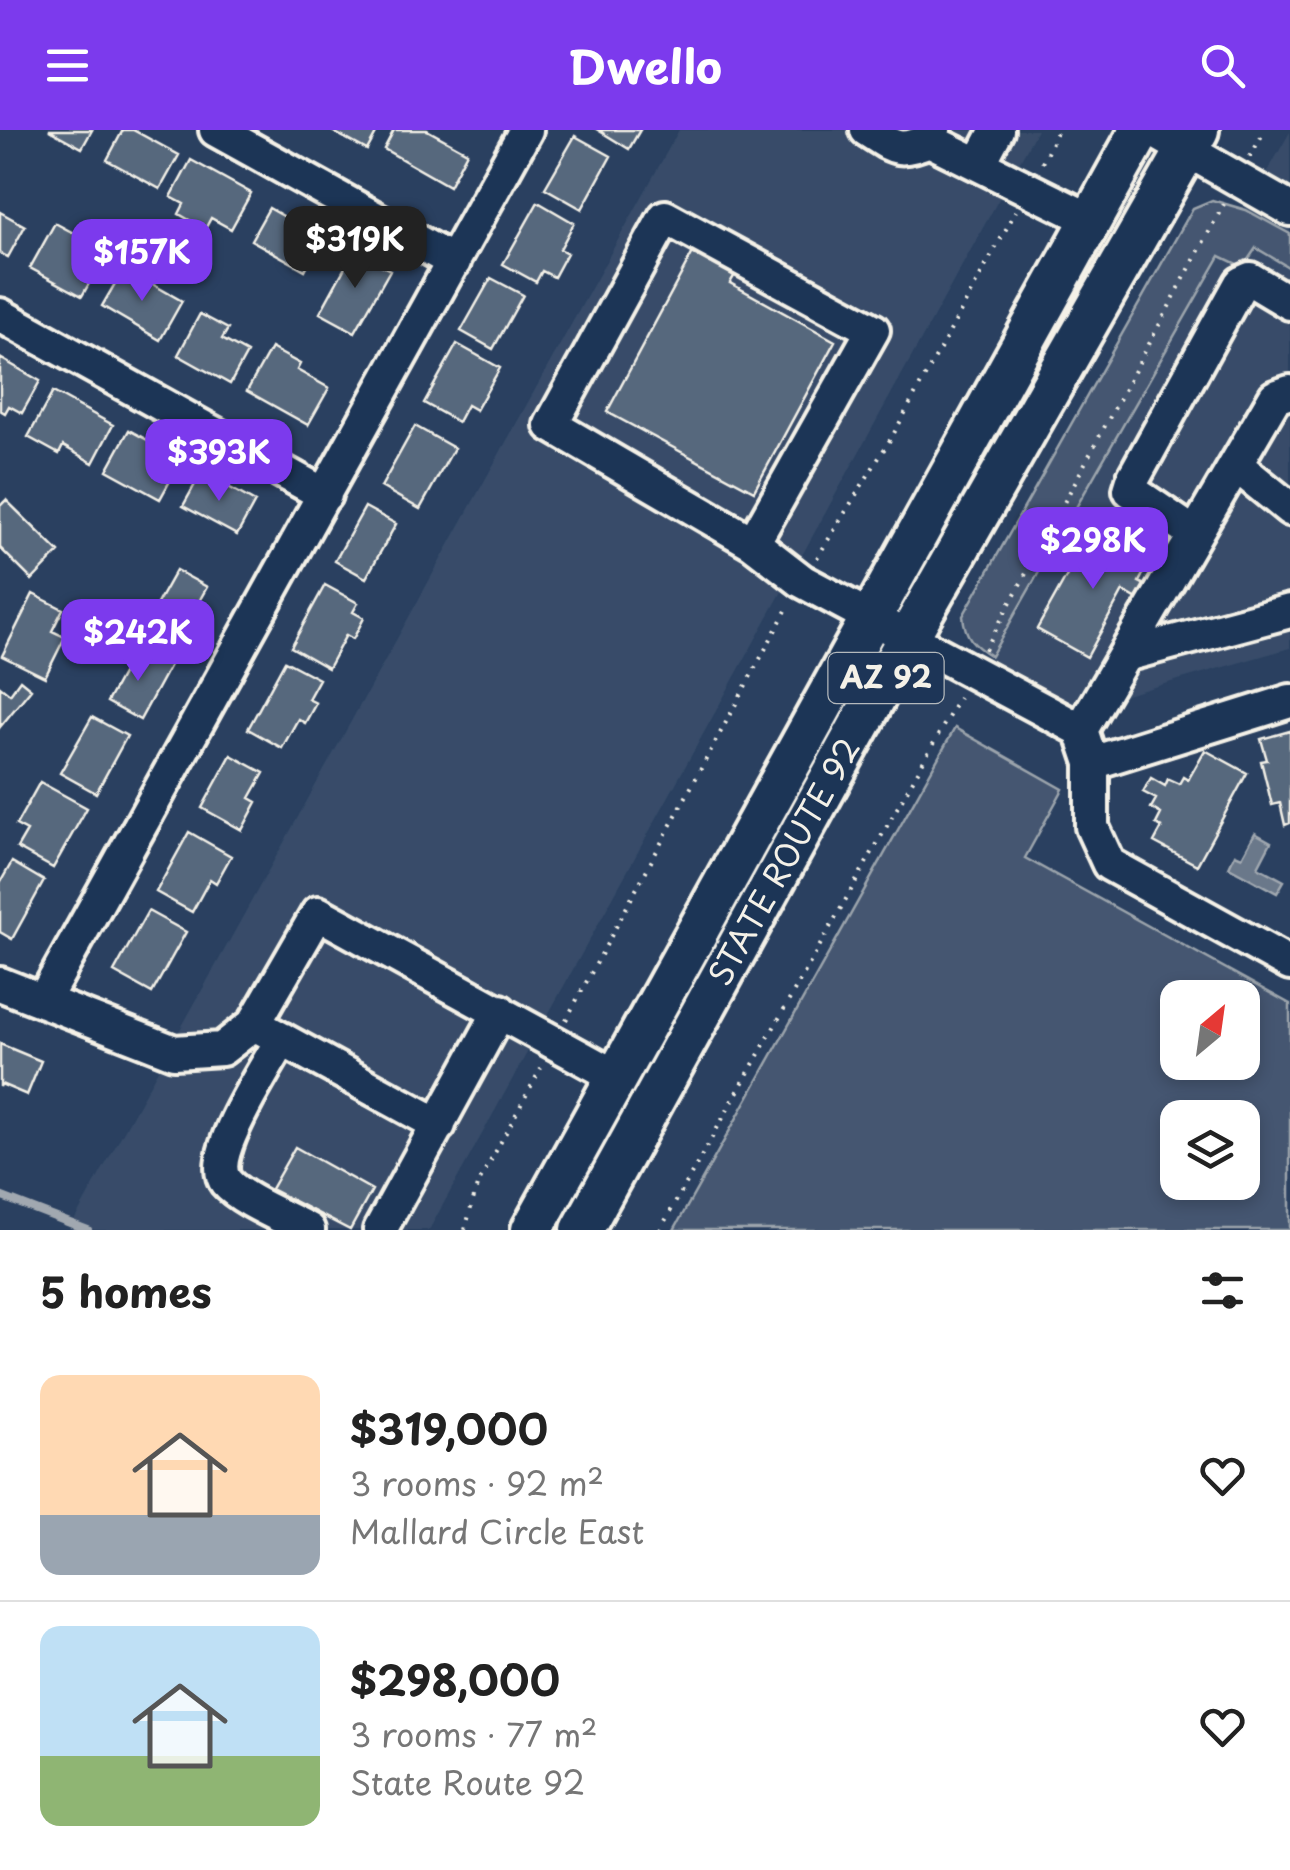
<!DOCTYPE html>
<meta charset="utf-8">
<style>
:root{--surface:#fff;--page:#f6f6f6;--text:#222;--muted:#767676;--line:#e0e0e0;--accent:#7c3aed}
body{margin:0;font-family:"Playpen Sans",sans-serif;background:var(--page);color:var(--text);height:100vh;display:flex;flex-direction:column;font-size:38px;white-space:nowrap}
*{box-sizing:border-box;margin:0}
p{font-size:32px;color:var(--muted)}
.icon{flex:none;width:55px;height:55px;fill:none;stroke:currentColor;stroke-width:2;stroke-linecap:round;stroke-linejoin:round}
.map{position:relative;height:1100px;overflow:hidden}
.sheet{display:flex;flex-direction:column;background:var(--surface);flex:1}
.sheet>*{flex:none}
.needle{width:65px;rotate:29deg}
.fabs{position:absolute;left:1160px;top:850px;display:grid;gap:20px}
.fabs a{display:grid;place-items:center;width:100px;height:100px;border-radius:20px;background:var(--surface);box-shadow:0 5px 15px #0003;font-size:50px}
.price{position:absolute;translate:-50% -85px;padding:0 22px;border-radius:20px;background:var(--accent);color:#fff;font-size:32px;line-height:65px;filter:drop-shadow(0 2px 5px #0008)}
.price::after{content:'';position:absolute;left:50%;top:60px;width:30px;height:22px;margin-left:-15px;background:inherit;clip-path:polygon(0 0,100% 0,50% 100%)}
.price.selected{background:#222;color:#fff}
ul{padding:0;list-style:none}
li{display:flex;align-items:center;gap:30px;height:250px;padding:0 40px}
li+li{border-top:2px solid var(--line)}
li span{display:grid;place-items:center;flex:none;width:280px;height:200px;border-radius:20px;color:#555}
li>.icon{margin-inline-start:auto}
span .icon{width:120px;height:120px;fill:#fffc;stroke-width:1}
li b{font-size:42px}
h2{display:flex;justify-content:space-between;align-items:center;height:120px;padding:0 40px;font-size:42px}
header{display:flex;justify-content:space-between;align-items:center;height:130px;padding:0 40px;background:var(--accent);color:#fff;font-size:45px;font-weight:700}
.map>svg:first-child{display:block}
.built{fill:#374c69}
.green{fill:#445771;stroke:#9ca4ac;stroke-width:2.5;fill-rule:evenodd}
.water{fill:#6a788a;stroke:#a1a8b0;stroke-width:2.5}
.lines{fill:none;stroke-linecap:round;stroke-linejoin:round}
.stream{stroke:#a1a8b0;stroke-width:8}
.building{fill:#56677d;stroke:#f4f1e8;stroke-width:2.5}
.minor-casing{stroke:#f4f1e8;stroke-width:40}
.major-casing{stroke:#f4f1e8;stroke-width:48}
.path{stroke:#f4f1e8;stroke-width:4;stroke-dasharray:2.5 8;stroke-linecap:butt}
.minor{stroke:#1d3557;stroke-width:32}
.major{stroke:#1d3557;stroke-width:40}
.labels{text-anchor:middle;stroke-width:8;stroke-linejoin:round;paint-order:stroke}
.shield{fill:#1d3557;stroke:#b4b9bc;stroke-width:2.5}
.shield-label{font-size:30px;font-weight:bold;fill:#f4f1e8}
.street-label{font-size:32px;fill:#f4f1e8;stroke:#1d3557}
</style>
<header><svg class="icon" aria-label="menu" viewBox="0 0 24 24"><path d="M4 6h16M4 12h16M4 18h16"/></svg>Dwello<svg class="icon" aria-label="search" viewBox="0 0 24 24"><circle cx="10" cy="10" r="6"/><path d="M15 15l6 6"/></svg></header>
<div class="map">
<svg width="1290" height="1100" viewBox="0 0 1290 1100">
<rect width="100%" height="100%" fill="#2a4060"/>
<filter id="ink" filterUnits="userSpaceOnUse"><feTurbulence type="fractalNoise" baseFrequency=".01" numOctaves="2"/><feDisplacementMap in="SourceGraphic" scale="20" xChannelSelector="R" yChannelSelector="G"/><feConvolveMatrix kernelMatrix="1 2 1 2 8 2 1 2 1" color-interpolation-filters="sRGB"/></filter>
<g filter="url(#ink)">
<path class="built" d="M679 0H1037L429 1100H69Z
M1290 2V518L1126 565 1096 590 989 531Z"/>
<path class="green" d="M1212 70 1246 80 1290 104V138L1256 118 1243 137 1220 126 991 526C973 515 965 507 963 486L1193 78Z
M955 598 1063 659 1025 728 1290 874V1100H674ZM1178 868H1242V932H1178ZM1178 988H1242V1052H1178Z"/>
<path class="water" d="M1255 703 1271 712 1258 737 1284 751 1277 763 1229 737 1235 724 1242 727Z"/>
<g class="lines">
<path class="stream" d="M0 1066 88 1100"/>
</g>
<path class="building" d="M49 0H92L82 18Z
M123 0H133L179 25 160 59 107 30Z
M330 0H378L367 20Z
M394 0H427L467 22 449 56 384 19Z
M598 0H640L629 19Z
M575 6 611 26 582 79 545 58Z
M191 30 251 63 231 99 211 88 205 99 179 84 184 74 171 67Z
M538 72 574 93 560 119 567 123 554 147 542 141 536 152 503 134Z
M269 78 322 108 305 140 251 110Z
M0 82 25 96 8 127 0 123Z
M55 93 81 107 75 118 101 132 82 166 30 138Z
M697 115 739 138 730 153 835 211 754 361 607 282Z
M354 121 390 140 355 202 320 183Z
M124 138 182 171 160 210 102 176Z
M491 148 523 165 493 219 461 201Z
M200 184 228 199 222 209 247 223 230 254 178 225Z
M457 214 500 238 476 280 467 275 458 292 424 273Z
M271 218 300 234 297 240 329 258 308 295 247 261Z
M0 228 40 251 22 283 9 276 5 283 0 280Z
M53 262 113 295 93 333 63 316 59 324 28 307Z
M415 296 454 318 420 379 381 357Z
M129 300 182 329 160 369 107 340Z
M202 342 255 372 237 405 183 376Z
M6 370 59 422 32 450 0 418V376Z
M365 377 396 394 366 448 335 431Z
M1093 399 1150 431 1139 452 1149 457 1141 471 1123 461 1087 527 1037 499Z
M176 440 207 457 175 514 144 497Z
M325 455 358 473 353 482 364 488 353 509 346 505 328 538 291 517Z
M33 464 63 479 52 501 65 507 45 547 2 526Z
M137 517 170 535 140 590 107 572Z
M285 531 319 549 308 569 316 573 305 593 298 589 282 618 248 599Z
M20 550 31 559 0 597V556L10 564Z
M92 587 127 606 96 663 60 643Z
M1290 601V693L1285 695 1280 673 1272 675 1261 631 1267 630 1261 609Z
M1205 620 1247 643 1197 735 1154 712 1162 697 1156 694 1161 684 1151 678 1156 669 1143 662 1151 648 1165 656 1168 649 1179 654 1183 647 1188 650Z
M231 625 264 643 250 668 257 672 242 700 202 678Z
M40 652 87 678 53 738 17 718 27 701 16 695Z
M189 702 231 726 216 753 210 749 192 782 156 762Z
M12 732 44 751 12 809 0 802V753Z
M148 781 186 802 152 863 114 842Z
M0 914 41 931 27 965 1 954 0 957Z
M295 1017 372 1060 350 1100 271 1059Z"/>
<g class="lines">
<defs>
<path id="minor" d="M216 0 454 132
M867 0C894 17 898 24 929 10
M934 0 929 10 1091 90
M1152 0 1290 79
M979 34 997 0
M0 185 325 365
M1290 262 1275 267 1081 600 1092 633V697L1109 734 1290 834
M1236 335 1290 379
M1193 403 1130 360 1134 347 1241 153 1250 149 1290 173
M753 413 873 200 665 87 551 295 753 413 802 451 1081 600
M1125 525 1290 481
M1092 633 1290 571
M0 854 174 922 222 919 254 894 439 995
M43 871 526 0
M254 894 318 783 617 947
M282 909C268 936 206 1026 226 1052 241 1070 287 1088 308 1100
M380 1100 500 881"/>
<g id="major">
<path d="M532 1100 1141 0"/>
<path id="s1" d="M582 1100 909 506 1198 0"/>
</g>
</defs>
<use href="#minor" class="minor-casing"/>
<use href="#major" class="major-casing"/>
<path class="path" d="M1250 27 1265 0
M1042 33 1058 0
M817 428 893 305 1016 81
M985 520 1224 74
M566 890 789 475
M465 1100 477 1056 541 938
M660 1100 959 568"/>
<use href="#minor" class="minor"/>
<use href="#major" class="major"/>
</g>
</g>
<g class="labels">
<rect class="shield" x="828.5" y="523" width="115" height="50" rx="8"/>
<g class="shield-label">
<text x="886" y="558">AZ 92</text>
</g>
<g class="street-label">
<text dy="11" stroke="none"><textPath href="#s1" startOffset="420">STATE ROUTE 92</textPath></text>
</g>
</g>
</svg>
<div class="fabs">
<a><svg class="needle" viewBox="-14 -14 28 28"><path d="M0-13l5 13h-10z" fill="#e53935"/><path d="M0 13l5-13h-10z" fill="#767676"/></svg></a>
<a><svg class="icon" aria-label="layers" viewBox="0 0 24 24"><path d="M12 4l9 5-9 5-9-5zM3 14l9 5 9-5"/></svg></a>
</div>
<b class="price selected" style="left:355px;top:161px">$319K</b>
<b class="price" style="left:142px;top:174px">$157K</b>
<b class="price" style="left:219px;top:374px">$393K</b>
<b class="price" style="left:1093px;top:462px">$298K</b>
<b class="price" style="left:138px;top:554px">$242K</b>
</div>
<section class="sheet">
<h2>5 homes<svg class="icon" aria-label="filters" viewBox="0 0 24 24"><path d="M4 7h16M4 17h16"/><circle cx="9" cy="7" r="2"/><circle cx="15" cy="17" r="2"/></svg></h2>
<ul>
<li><span style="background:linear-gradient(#ffd9b3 70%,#9aa5b1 0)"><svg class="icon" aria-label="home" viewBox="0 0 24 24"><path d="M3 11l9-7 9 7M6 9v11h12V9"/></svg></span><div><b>$319,000</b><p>3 rooms · 92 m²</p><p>Mallard Circle East</p></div><svg class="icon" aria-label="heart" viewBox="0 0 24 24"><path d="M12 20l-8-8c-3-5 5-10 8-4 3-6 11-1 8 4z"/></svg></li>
<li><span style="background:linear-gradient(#bfe0f5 65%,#8fb573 0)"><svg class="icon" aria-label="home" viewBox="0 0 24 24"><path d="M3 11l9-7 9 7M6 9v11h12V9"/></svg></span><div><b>$298,000</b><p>3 rooms · 77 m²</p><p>State Route 92</p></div><svg class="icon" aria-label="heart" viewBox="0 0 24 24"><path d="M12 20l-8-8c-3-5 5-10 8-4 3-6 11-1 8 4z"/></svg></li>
</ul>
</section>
